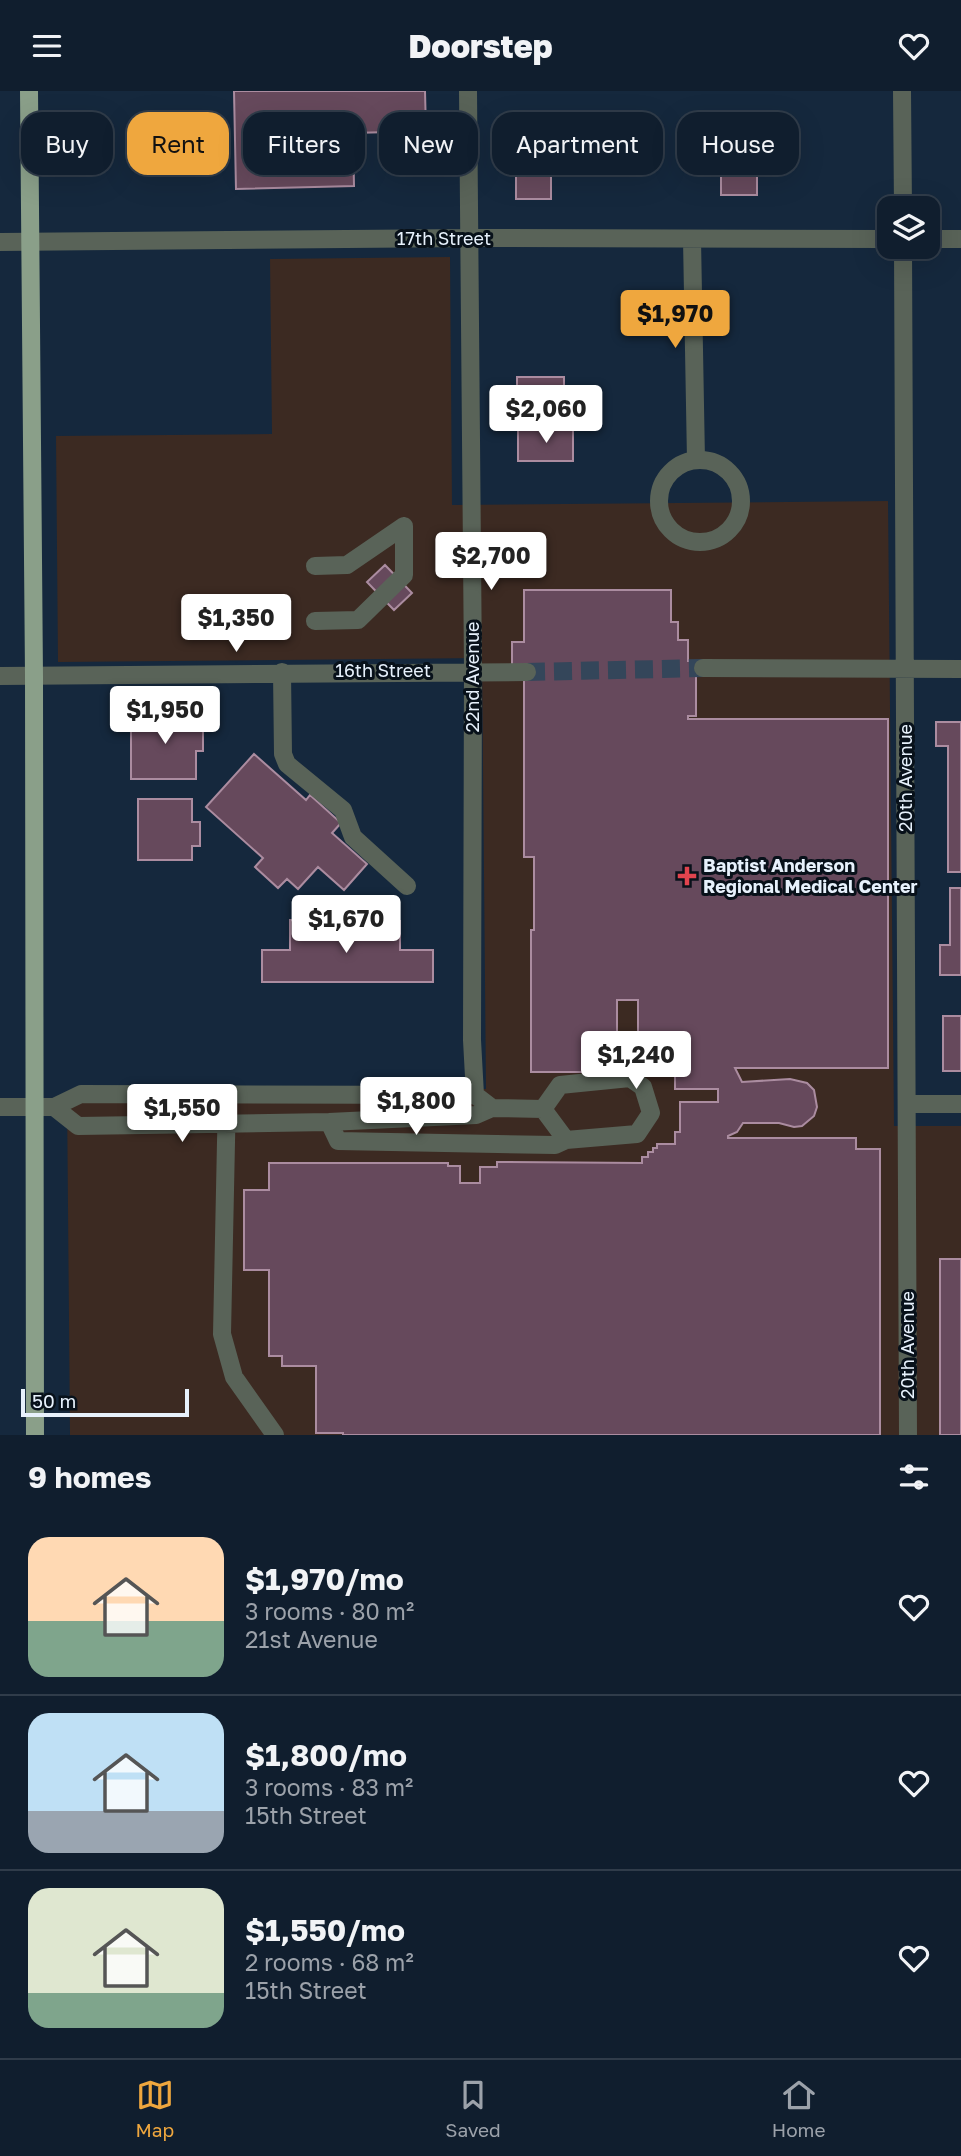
<!DOCTYPE html>
<meta charset="utf-8">
<style>
:root{--surface:#101e2e;--page:#192736;--text:#f1f3f6;--muted:#9ca2aa;--line:#303c4a;--accent:#efa73e}
body{margin:0;font-family:"Golos Text",sans-serif;background:var(--page);color:var(--text);height:100vh;display:flex;flex-direction:column;font-size:26px;white-space:nowrap}
*{box-sizing:border-box;margin:0}
p{font-size:23px;color:var(--muted)}
.icon{flex:none;width:38px;height:38px;fill:none;stroke:currentColor;stroke-width:2;stroke-linecap:round;stroke-linejoin:round}
.map{position:relative;height:1344px;overflow:hidden}
.drawer{display:flex;flex-direction:column;background:var(--surface);flex:1}
.drawer>*{flex:none}
.hud{position:absolute;left:21px;top:21px;width:920px;height:63px;display:flex;gap:14px}
.controls{position:absolute;left:877px;top:105px;display:grid;gap:14px}
.controls a{display:grid;place-items:center;width:63px;height:63px;border-radius:14px;background:var(--surface);box-shadow:0 7px 28px #0002,0 0 0 2px var(--line);font-size:35px}
.scale{position:absolute;left:21px;bottom:18px;width:168px;box-sizing:border-box;padding-left:7px;border:4px solid #e7f1fc;border-top:0;font-size:19px;line-height:24px;white-space:nowrap;color:#e7f1fc;-webkit-text-stroke:5px #08111a;paint-order:stroke}
.price{position:absolute;translate:-50% -60px;padding:0 16px;border-radius:7px;background:#fff;color:#222;font-size:23px;line-height:46px;filter:drop-shadow(0 2px 4px #0008)}
.price::after{content:'';position:absolute;left:50%;top:42px;width:21px;height:16px;margin-left:-10px;background:inherit;clip-path:polygon(0 0,100% 0,50% 100%)}
.price.current{background:var(--accent);color:#111}
ul{padding:0;list-style:none}
li{display:flex;align-items:center;gap:21px;height:175px;padding:0 28px}
li+li{border-top:2px solid var(--line)}
li span{display:grid;place-items:center;flex:none;width:196px;height:140px;border-radius:21px;color:#555}
li>.icon{margin-inline-start:auto}
span .icon{width:84px;height:84px;fill:#fffc;stroke-width:1}
li b{font-size:30px}
h2{display:flex;justify-content:space-between;align-items:center;height:84px;padding:0 28px;font-size:30px}
.pill{padding:0 24px;border-radius:21px;background:var(--surface);box-shadow:0 7px 28px #0002,0 0 0 2px var(--line);font-size:24px;line-height:63px}
.pill.current{background:var(--accent);color:#111}
header{display:flex;justify-content:space-between;align-items:center;height:91px;padding:0 28px;background:var(--surface);font-size:32px;font-weight:800}
.dock{display:flex;justify-content:space-around;align-items:center;height:98px;border-top:2px solid var(--line);background:var(--surface);font-size:19px;color:var(--muted)}
.dock a{display:grid;justify-items:center;gap:4px}
.dock .current{color:var(--accent)}
.map>svg:first-child{display:block}
.medical{fill:#3c2a22}
.building{fill:#66495c;stroke:#ab8ca0;stroke-width:2}
.lines{fill:none;stroke-linecap:round;stroke-linejoin:round}
.minor-tunnel{stroke:#34465a;stroke-width:18;stroke-dasharray:18 9;stroke-linecap:butt}
.minor{stroke:#596358;stroke-width:18}
.major{stroke:#8a9f89;stroke-width:18}
.health-dot{fill:#e0444e;stroke:#08111a;stroke-width:2.5}
.labels{text-anchor:middle;stroke-width:6;stroke-linejoin:round;paint-order:stroke}
.street-label{font-size:18px;fill:#e7f1fc;stroke:#08111a}
.poi-label{font-size:18px;font-weight:bold;fill:#e7f1fc;stroke:#08111a;text-anchor:start}
</style>
<header><svg class="icon" aria-label="menu" viewBox="0 0 24 24"><path d="M4 6h16M4 12h16M4 18h16"/></svg>Doorstep<svg class="icon" aria-label="heart" viewBox="0 0 24 24"><path d="M12 20l-8-8c-3-5 5-10 8-4 3-6 11-1 8 4z"/></svg></header>
<div class="map">
<svg width="961" height="1344" viewBox="0 0 961 1344">
<rect width="100%" height="100%" fill="#15283d"/>
<path class="medical" d="M450 166 452 414 888 410 894 1035H961V1344H70L67 1003 486 998 482 567 58 571 56 345 272 343 270 168Z"/>
<path class="building" d="M234 0H425L426 40 353 42 354 95 236 98Z
M516 37H551V108H516Z
M721 45H757V104H721Z
M517 286H564V324H517Z
M518 338H573V370H518Z
M385 474 412 502 394 519 367 491Z
M524 499H671V531H678V549H688V570H696V625H688V628H888V977H735L742 991 790 988 807 992 814 999 817 1016 814 1025 802 1035 794 1036 779 1032H743L737 1041 728 1045V1047H856V1058H880V1344H343V1342H316V1275H282V1265H269V1179H244V1099H269V1072H448V1075H460V1092H480V1076H497V1071L642 1072V1066H648V1061H653V1057H657V1053H675V1041H680V1011H718V998H675V977H638V909H617V981H531V839H534V766H524V589H512V551H524Z
M131 623H196V638H203V660H196V688H131Z
M936 631H961V781H948V655H936Z
M254 663 306 709 310 704 341 732 332 742 367 773 344 799 318 776 298 798 287 788 278 797 255 776 263 767 206 716Z
M138 708H192V731H200V755H192V769H138Z
M950 797H961V884H940V854H950Z
M290 829 400 830V859H433V891H262V859H290Z
M943 925H961V980H943Z
M940 1168H961V1344H940Z"/>
<g class="lines">
<path class="minor-tunnel" d="M527 581 703 577"/>
<path class="minor" d="M468 0 473 580 472 949 475 1004
M902 0 903 117
M692 148 696 369
M928 148H961
M0 151 469 147 889 148
M903 156 908 1344
M659 410a41 41 0 1 1 82 0a41 41 0 1 1-82 0Z
M315 475 347 474 404 435
M315 530 358 529 404 484V435
M703 577 961 578
M282 581 283 663 287 673 343 719 353 746 407 795
M0 585 527 581
M630 987 643 996 651 1022 637 1043 566 1049 543 1018 560 994Z
M227 1003 222 1243 234 1286 275 1344
M907 1013H961
M0 1016H54L81 1003 475 1004 492 1017
M54 1016 78 1035 329 1031 476 1024 492 1017 543 1018
M329 1031 338 1050 555 1054 566 1049"/>
<path class="major" d="M29 0 34 585 35 1344"/>
</g>
<path class="health-dot" d="M683.5 774.5h7v7h7v7h-7v7h-7v-7h-7v-7h7z"/>
<g class="labels">
<g class="street-label">
<text x="444" y="154">17th Street</text>
<text x="383" y="586">16th Street</text>
<text transform="translate(473 586) rotate(-90)" y="6">22nd Avenue</text>
<text transform="translate(906 687) rotate(-90)" y="6">20th Avenue</text>
<text transform="translate(908 1254) rotate(-90)" y="6">20th Avenue</text>
</g>
<g class="poi-label">
<text x="703" y="781">Baptist Anderson<tspan x="703" dy="21">Regional Medical Center</tspan></text>
</g>
</g>
</svg>
<div class="controls">
<a><svg class="icon" aria-label="layers" viewBox="0 0 24 24"><path d="M12 4l9 5-9 5-9-5zM3 14l9 5 9-5"/></svg></a>
</div>
<div class="scale">50 m</div>
<b class="price current" style="left:675px;top:259px">$1,970</b>
<b class="price" style="left:546px;top:354px">$2,060</b>
<b class="price" style="left:491px;top:501px">$2,700</b>
<b class="price" style="left:236px;top:563px">$1,350</b>
<b class="price" style="left:165px;top:655px">$1,950</b>
<b class="price" style="left:346px;top:864px">$1,670</b>
<b class="price" style="left:636px;top:1000px">$1,240</b>
<b class="price" style="left:416px;top:1046px">$1,800</b>
<b class="price" style="left:182px;top:1053px">$1,550</b>
<div class="hud">
<a class="pill">Buy</a>
<a class="pill current">Rent</a>
<a class="pill">Filters</a>
<a class="pill">New</a>
<a class="pill">Apartment</a>
<a class="pill">House</a>
</div>
</div>
<section class="drawer">
<h2>9 homes<svg class="icon" aria-label="filters" viewBox="0 0 24 24"><path d="M4 7h16M4 17h16"/><circle cx="9" cy="7" r="2"/><circle cx="15" cy="17" r="2"/></svg></h2>
<ul>
<li><span style="background:linear-gradient(#ffd9b3 60%,#7fa58c 0)"><svg class="icon" aria-label="home" viewBox="0 0 24 24"><path d="M3 11l9-7 9 7M6 9v11h12V9"/></svg></span><div><b>$1,970/mo</b><p>3 rooms · 80 m²</p><p>21st Avenue</p></div><svg class="icon" aria-label="heart" viewBox="0 0 24 24"><path d="M12 20l-8-8c-3-5 5-10 8-4 3-6 11-1 8 4z"/></svg></li>
<li><span style="background:linear-gradient(#bfe0f5 70%,#9aa5b1 0)"><svg class="icon" aria-label="home" viewBox="0 0 24 24"><path d="M3 11l9-7 9 7M6 9v11h12V9"/></svg></span><div><b>$1,800/mo</b><p>3 rooms · 83 m²</p><p>15th Street</p></div><svg class="icon" aria-label="heart" viewBox="0 0 24 24"><path d="M12 20l-8-8c-3-5 5-10 8-4 3-6 11-1 8 4z"/></svg></li>
<li><span style="background:linear-gradient(#dfe7d0 75%,#7fa58c 0)"><svg class="icon" aria-label="home" viewBox="0 0 24 24"><path d="M3 11l9-7 9 7M6 9v11h12V9"/></svg></span><div><b>$1,550/mo</b><p>2 rooms · 68 m²</p><p>15th Street</p></div><svg class="icon" aria-label="heart" viewBox="0 0 24 24"><path d="M12 20l-8-8c-3-5 5-10 8-4 3-6 11-1 8 4z"/></svg></li>
</ul>
</section>
<nav class="dock">
<a class="current"><svg class="icon" aria-label="map" viewBox="0 0 24 24"><path d="M3 6l6-2 6 2 6-2v14l-6 2-6-2-6 2zM9 4v14M15 6v14"/></svg>Map</a>
<a><svg class="icon" aria-label="saved" viewBox="0 0 24 24"><path d="M7 4h10v16l-5-4-5 4z"/></svg>Saved</a>
<a><svg class="icon" aria-label="home" viewBox="0 0 24 24"><path d="M3 11l9-7 9 7M6 9v11h12V9"/></svg>Home</a>
</nav>
